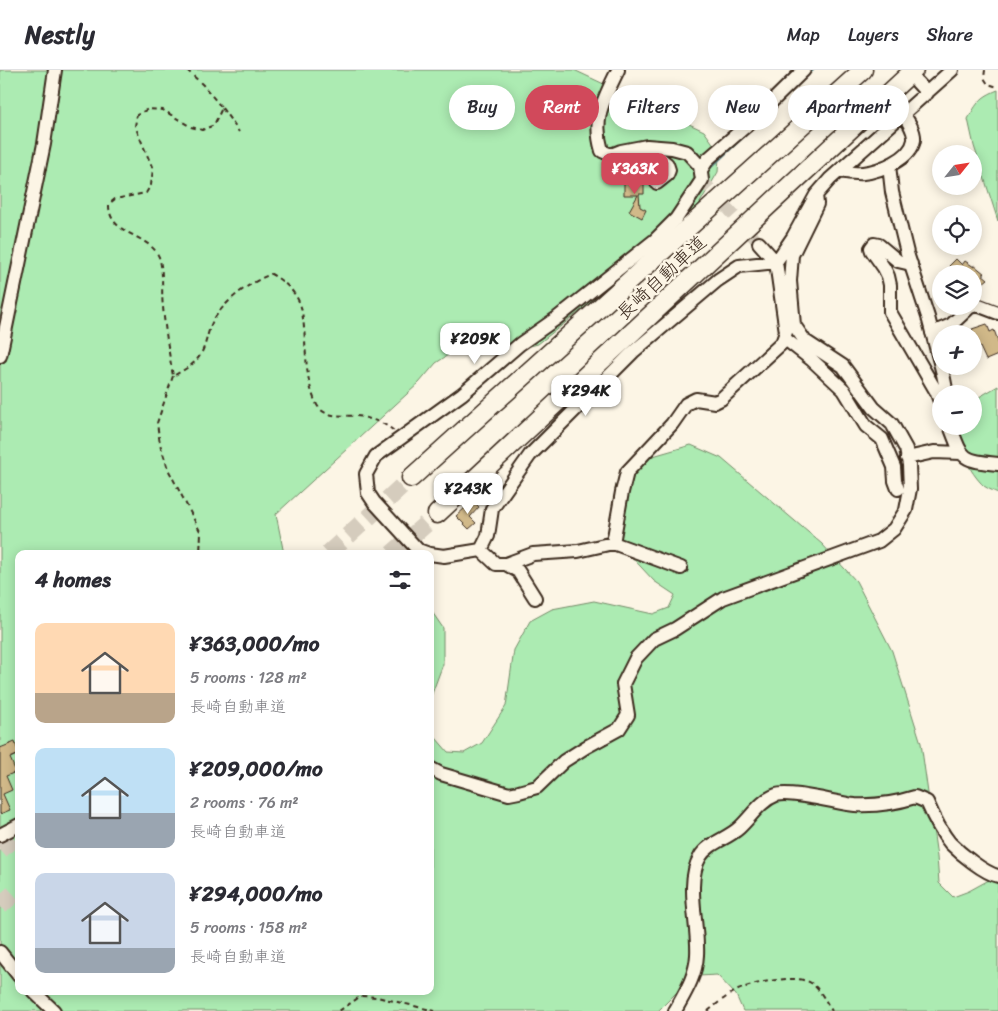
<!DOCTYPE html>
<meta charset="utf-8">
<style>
:root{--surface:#fff;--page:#f7f7f7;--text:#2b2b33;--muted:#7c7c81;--line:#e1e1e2;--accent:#d1495b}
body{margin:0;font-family:Sriracha,"Klee One",sans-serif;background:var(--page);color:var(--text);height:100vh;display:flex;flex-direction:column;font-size:19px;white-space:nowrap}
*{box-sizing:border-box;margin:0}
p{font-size:16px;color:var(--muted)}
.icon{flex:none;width:28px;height:28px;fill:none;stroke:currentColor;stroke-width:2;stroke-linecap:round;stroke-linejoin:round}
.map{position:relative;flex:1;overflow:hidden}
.details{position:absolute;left:15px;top:480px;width:419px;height:445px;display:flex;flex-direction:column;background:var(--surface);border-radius:10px;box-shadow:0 2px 12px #0003}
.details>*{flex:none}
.top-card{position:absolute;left:449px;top:15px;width:474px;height:45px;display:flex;gap:10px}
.needle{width:32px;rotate:60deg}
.fabs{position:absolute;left:932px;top:75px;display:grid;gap:10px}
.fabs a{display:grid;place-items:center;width:50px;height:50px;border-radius:50%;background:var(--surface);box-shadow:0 2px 12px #0003;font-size:25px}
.price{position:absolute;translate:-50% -42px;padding:0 11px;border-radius:10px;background:#fff;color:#222;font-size:16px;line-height:32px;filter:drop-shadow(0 1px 2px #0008)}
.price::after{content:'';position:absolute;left:50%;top:30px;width:15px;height:11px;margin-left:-8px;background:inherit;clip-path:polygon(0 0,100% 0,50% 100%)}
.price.selected{background:var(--accent);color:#fff}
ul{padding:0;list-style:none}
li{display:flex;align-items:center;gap:15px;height:125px;padding:0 20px}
li span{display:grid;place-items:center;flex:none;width:140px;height:100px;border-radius:10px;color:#555}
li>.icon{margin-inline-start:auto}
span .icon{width:60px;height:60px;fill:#fffc;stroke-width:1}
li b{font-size:21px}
h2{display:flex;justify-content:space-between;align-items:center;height:60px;padding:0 20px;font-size:21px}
.pill{padding:0 18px;border-radius:22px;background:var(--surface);box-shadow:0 2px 12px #0003;font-size:18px;line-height:45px}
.pill.selected{background:var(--accent);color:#fff}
header{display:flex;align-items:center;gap:30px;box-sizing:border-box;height:70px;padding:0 25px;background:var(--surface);border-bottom:1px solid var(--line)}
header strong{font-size:24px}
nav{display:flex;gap:28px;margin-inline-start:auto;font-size:18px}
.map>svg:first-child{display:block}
.green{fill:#acebb2;stroke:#748a68}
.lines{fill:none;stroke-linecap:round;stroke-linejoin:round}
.stream{stroke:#638b8f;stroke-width:2.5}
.building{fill:#d1b989;stroke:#3b2a1e}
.minor-tunnel{stroke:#d5ccbd;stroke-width:12;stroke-dasharray:12 6;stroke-linecap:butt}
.highway-tunnel{stroke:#d5ccbd;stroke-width:18;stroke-dasharray:18 9;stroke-linecap:butt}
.minor-casing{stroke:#3b2a1e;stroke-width:16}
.highway-casing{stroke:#3b2a1e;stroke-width:21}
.path{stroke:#3b2a1e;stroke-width:2;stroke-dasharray:5 4;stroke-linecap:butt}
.minor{stroke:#fcf5e5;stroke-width:12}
.highway{stroke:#fcf5e5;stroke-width:18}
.labels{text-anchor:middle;stroke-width:5;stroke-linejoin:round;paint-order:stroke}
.street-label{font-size:19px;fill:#3b2a1e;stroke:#fcf5e5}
</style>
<header>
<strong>Nestly</strong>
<nav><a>Map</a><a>Layers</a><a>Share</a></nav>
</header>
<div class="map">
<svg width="998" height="941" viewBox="0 0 998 941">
<rect width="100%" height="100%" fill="#fcf5e5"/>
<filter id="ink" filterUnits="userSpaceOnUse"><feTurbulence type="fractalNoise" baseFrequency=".02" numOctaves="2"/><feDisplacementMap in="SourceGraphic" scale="10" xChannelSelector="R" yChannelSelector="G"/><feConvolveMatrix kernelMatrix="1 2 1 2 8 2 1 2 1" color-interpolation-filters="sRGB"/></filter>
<g filter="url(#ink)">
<path class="green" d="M0 0H574L704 61 712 72 719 87 718 102 698 136 625 206 538 274 518 279 451 283 436 293 419 313 276 444 284 484H19V921H430V661L448 682 464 683 482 673 506 636 514 580 530 551 552 539 594 531 653 544 669 538 675 525 654 511 628 483 610 450 616 415 646 388 691 375 721 388 822 474 856 511 892 581 921 673 937 787 939 813 953 827 969 821 998 805V941H743L736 925 717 905 699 906 679 920 658 941H0Z
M998 20V151L974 76 968 49C977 33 980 27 998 20Z
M998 316V423C994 421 988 419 984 416 969 402 957 376 957 356H974V330Z
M430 539 443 558V594L430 629Z"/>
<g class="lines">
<path class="stream" d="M806 6 813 0
M709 99 741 69"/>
</g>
<path class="building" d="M634 108H644V124H639L640 137 646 140 642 148 629 141 638 125H624V111L634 110Z
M956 189 962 195 965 191 974 197V195L985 204H982L988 209 974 220V204H956L949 196Z
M987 254 990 262 994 260 998 271V285L986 290 980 277 978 274 976 275 972 259Z
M473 431 479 437 470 447 476 453 469 459 456 446Z
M15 672 19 684 10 688 16 702 6 706 12 720 3 724 10 740 0 744V678Z"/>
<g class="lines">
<path class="minor-tunnel" d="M702 110 759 173"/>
<path class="highway-tunnel" d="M328 484 411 408
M392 484 437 444
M0 780 19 763
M0 836 19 819"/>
<defs>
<path id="minor" d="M917 12 927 23
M611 85 618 89H626L635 86 651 85 662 90 667 94 669 100 667 105 657 113
M889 95 892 122 907 183 928 247 943 304 947 324
M701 100 708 89 753 50 804 0
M839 101C847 102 856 104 863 103 880 101 911 89 914 70 915 61 908 51 903 44
M816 125 830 109 952 0
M911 194 898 191 879 175 874 174 871 178 872 181 884 198 888 206 890 215V242L936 321 939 329
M932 263 951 255 970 237 977 235 998 243
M784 268 812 290 844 320 866 356 882 369 894 397 895 411 898 419
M0 286 44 74 55 0
M950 356C963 390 961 390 998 394
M907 388 934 382 961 383
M481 480 496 494H506L533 484 578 481 613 473
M429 484 418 480 374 432 368 423 366 404 376 386 462 324 520 274 557 248 655 170 676 149 702 110 700 96 687 82 672 78 647 76 621 81 611 85 602 81C592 48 604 29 618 0
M430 484 444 486 481 480 488 466 492 439 530 385 633 282 718 210 739 196 776 192 786 262 782 273 721 329 715 332 696 329 686 334 672 354 627 402 622 422 613 473 681 498
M506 494 518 501 535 528
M430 698 441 704 509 724 519 722 537 717 564 691 586 677 619 659 628 645 623 614 636 588 654 569 675 559 723 528 879 471 894 459 906 440 910 419 909 395 906 379 892 354 874 338 843 296 805 271 794 255 790 211 792 185 817 134 816 125 793 167 776 192 759 173
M0 765 19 755
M0 882 19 906
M33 921 54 941
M675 941C685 923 696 906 697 885 699 857 685 812 700 787 708 773 727 769 739 758 751 747 760 731 776 725 790 720 837 733 855 735 875 736 896 733 915 727L927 732C933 746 940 761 950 773 960 783 984 803 998 806"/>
<path id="highway" d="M411 408 863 0
M437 444 914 0"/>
</defs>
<use href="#minor" class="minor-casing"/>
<use href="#highway" class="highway-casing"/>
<path class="path" d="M187 0 203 15 222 38 214 55 202 60 191 57 163 40 148 39 137 45 135 56 153 99 151 115 146 123 115 129 109 134C108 166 149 163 159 187 164 202 161 222 163 237 165 260 169 283 173 306 191 296 200 292 206 271 208 264 210 255 214 249 227 229 249 213 271 204 284 211 297 223 301 237 308 269 302 305 317 335 326 351 348 343 363 347 374 350 385 353 394 361
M985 0 984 8 988 14 998 17
M222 38 239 62
M173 306 157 353 160 374 168 399 201 463 200 484
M339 941 361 926 377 927 435 941
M708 941C718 933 731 922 743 918 758 912 797 904 811 913 820 919 826 932 832 941"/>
<use href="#minor" class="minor"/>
<use href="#highway" class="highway"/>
</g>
</g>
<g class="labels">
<g class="street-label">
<text transform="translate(661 207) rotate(-43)" y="7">長崎自動車道</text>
</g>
</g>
</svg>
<div class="fabs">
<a><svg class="needle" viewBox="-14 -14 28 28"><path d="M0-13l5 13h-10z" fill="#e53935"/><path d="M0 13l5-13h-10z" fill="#7c7c81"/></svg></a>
<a><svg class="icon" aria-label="locate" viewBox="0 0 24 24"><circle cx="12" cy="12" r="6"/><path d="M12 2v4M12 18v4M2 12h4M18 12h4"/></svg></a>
<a><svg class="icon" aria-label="layers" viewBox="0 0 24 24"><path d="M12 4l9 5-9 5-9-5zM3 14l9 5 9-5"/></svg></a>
<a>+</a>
<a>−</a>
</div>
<b class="price selected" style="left:635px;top:125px">¥363K</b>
<b class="price" style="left:475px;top:295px">¥209K</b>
<b class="price" style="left:586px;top:347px">¥294K</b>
<b class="price" style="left:468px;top:445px">¥243K</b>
<div class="top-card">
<a class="pill">Buy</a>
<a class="pill selected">Rent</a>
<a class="pill">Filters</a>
<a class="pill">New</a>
<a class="pill">Apartment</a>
</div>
<section class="details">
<h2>4 homes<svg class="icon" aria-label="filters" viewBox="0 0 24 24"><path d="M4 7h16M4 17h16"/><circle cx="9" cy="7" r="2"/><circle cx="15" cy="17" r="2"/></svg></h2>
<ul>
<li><span style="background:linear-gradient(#ffd9b3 70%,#b9a48a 0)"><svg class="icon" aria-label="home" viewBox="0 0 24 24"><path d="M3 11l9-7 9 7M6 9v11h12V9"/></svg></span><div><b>¥363,000/mo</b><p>5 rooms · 128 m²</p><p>長崎自動車道</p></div></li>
<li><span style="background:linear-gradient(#bfe0f5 65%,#9aa5b1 0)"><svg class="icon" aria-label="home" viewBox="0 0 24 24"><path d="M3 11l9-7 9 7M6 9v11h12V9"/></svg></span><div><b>¥209,000/mo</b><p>2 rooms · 76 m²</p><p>長崎自動車道</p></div></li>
<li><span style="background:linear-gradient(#c9d6e8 75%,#9aa5b1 0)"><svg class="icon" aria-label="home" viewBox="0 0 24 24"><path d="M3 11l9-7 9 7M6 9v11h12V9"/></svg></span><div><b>¥294,000/mo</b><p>5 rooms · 158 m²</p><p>長崎自動車道</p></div></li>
</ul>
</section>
</div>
